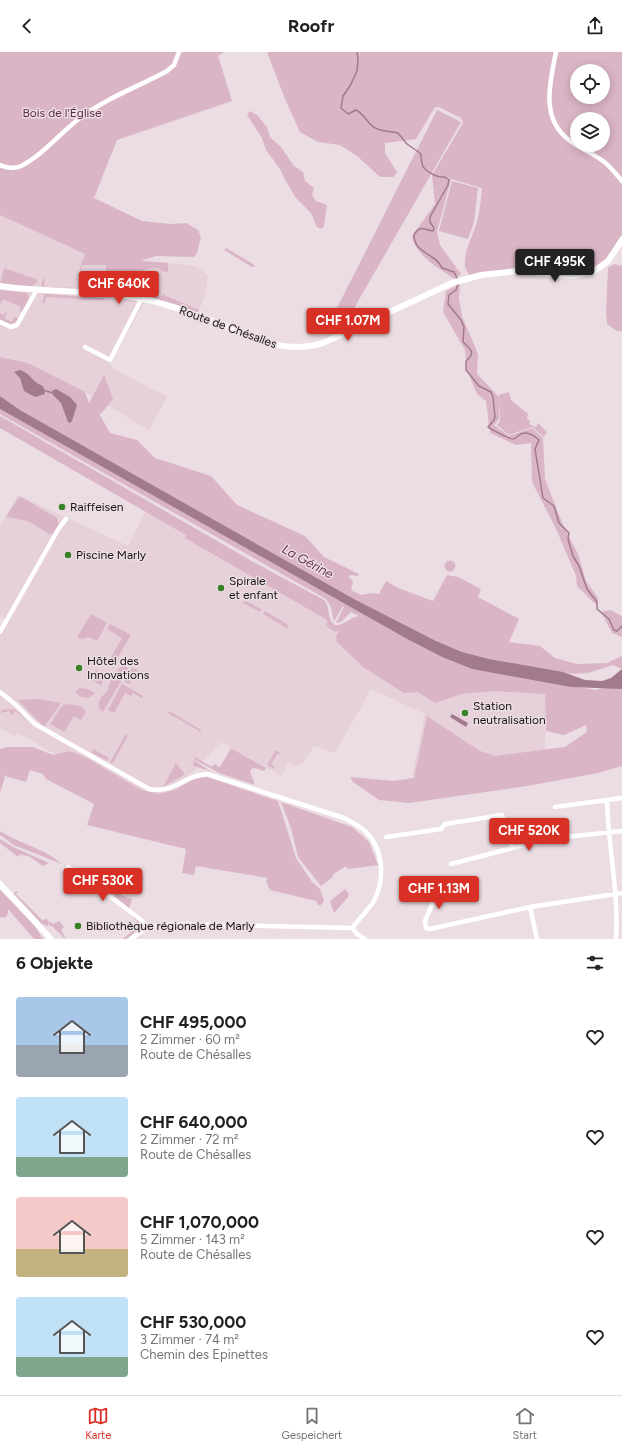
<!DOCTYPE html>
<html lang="de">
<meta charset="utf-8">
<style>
:root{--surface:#fff;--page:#f6f6f6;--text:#202124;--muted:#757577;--line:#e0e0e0;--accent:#d93025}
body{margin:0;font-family:Figtree,sans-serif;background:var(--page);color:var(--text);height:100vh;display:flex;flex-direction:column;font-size:15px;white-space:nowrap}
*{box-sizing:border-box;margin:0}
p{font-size:13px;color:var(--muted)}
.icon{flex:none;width:22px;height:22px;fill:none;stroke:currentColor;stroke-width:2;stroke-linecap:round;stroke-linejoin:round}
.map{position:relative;height:887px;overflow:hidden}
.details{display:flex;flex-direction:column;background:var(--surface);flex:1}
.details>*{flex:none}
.buttons{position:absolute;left:570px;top:12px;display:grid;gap:8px}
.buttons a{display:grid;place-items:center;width:40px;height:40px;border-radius:50%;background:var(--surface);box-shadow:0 2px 10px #0003;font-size:20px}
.price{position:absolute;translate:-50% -34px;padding:0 9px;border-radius:4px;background:var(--accent);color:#fff;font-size:13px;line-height:26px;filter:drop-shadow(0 1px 2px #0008)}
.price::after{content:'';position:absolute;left:50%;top:24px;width:12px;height:9px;margin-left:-6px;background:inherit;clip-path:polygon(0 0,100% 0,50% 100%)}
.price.selected{background:#222;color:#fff}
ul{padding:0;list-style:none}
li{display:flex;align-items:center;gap:12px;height:100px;padding:0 16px}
li span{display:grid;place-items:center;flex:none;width:112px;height:80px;border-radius:4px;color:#555}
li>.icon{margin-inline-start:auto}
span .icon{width:48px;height:48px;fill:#fffc;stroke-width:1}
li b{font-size:17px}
h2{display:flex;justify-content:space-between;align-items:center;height:48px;padding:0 16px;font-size:17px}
header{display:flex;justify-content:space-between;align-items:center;height:52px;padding:0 16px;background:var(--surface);font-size:18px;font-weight:700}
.tabs{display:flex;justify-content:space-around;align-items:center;height:56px;border-top:1px solid var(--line);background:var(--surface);font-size:11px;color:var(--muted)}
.tabs a{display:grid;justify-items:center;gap:2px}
.tabs .selected{color:var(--accent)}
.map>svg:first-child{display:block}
.built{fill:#e6d0d9}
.green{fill:#dab5c5;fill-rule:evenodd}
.water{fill:#a17a8c}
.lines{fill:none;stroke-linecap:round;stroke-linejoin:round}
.stream{stroke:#a17a8c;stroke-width:1.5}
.street{stroke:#fff;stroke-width:4.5}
.secondary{stroke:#fff;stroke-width:6}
.poi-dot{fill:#398127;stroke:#ebdde3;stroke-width:1.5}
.labels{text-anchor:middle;stroke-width:3;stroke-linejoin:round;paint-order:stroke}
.park-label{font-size:12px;fill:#612c47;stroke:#ebdde3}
.street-label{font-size:12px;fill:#171315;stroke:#ebdde3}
.poi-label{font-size:12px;fill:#171315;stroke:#ebdde3;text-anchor:start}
.water-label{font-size:13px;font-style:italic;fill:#6a344f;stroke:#ebdde3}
</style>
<header><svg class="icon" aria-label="back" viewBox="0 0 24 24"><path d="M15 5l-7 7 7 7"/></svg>Roofr<svg class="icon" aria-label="share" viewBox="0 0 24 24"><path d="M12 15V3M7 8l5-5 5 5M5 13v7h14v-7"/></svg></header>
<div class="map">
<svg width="622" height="887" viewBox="0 0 622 887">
<rect width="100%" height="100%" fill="#ebdde3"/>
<path class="built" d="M0 163 85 202 195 214 208 223 205 243 197 264 150 248 144 251 110 312 114 317 167 345 149 378 85 340 28 311 0 305Z
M18 443 128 494 146 459 186 483 185 485 327 568 326 574 336 579 339 577 402 611 546 642 545 699 412 724 425 662 371 637 335 701 314 694 303 711 295 714 288 711 281 724 221 690 170 743 141 739 80 704 55 702 18 681 15 685 0 676V578L6 567 0 564V474Z"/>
<path class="green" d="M0 0H224L218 4 232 49 117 88 94 146 142 169 170 172 186 171 198 178 201 185 197 201 194 205 156 204 140 209 168 211V220L161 219V217C151 213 144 219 135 220 130 220 124 219 118 219V227L143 229 146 236 137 243 86 239 83 236 85 228H92V231H106V213H82L80 238 43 236 41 232 45 224 44 233 45 235 78 236 81 212 85 202 0 163Z
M267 0H622V182L606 208 592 218 573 222 517 217 470 223C456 212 474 183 477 170 480 159 481 147 482 136L451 127 437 180 440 193 461 222 455 227 453 226C437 215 416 204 412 184L435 152 432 123 463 71 461 66 439 55H435L416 87 385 91V101L397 120 393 125H380L357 104 340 93 318 90 300 80 285 47ZM577 19H603V45H577ZM577 67H603V93H577Z
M437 58 461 70 349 265 336 258Z
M250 59 257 63 267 75 270 85 281 95 294 114 303 120 305 129 314 136 312 143 316 149 327 153 324 174 321 177 317 175 311 161 296 146 285 128 280 117 266 98 262 86 247 63Z
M452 129 478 136 474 170 468 187 439 179Z
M226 196 253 212 255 215H252L224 198Z
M614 212 622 214V279H617L607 272 606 261 608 216Z
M4 216 38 228C31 241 12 233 0 232Z
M460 232 459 247 462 264 478 302 477 322 499 345V367L494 373 509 384 532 376 543 386 545 427 563 473 578 502 586 529 598 546V552L594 551 577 534 576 524 557 479 532 430 531 391 516 393 490 381 486 349 477 342 467 318 465 298 443 260 446 239Z
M0 238 27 241 29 247 22 259H19L21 255 3 247 0 252Z
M149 240H157L156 243 162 244 164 240V243L199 258 198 262 150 245 147 243Z
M44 242 104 246 103 248 46 245 45 251 39 250H43Z
M334 259 349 267 342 279H337L327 274Z
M5 260 7 261 4 266 11 270 15 265 18 266 16 270 10 272 0 267V261L4 263Z
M0 305 28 311 85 340 89 351 104 323 113 347 101 362 99 361 110 381 137 388 155 406 211 424 237 453 305 484 324 505 359 522 358 524 350 523 349 525 353 530 351 538 361 543 373 541 379 542 386 529 398 536 433 549 447 523 458 525 481 537 478 545 519 567 509 590 540 594 555 606 577 612 607 611 622 604V617L613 613 588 621 572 622 489 607 462 600 436 589 354 547 20 358 0 344Z
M509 340 511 348 528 362 527 366 530 369 529 372 536 375 538 371 547 380 544 385 532 375 509 383 497 373 500 369 499 343Z
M0 357 407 587 442 605 472 617 596 638 606 635 622 637V714L598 721 527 734 409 751 379 748 353 730 350 725 393 729 414 726 427 664 480 699 495 704 565 695 587 680 586 673 564 683 546 679 545 642 493 639 461 642 435 651 418 640 404 641 363 615 337 590 336 584 340 577 336 580 326 574 327 568 185 486 186 483 0 376V364L257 512 324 548C331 555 326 567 335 573 343 574 351 565 359 564L351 560 341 570 336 571 344 555 343 554 334 569 331 555 326 547 0 362Z
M19 445 23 446 57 466 59 473 53 482H49L28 469 6 465Z
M444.5 514a5.5 5.5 0 1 1 11 0a5.5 5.5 0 1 1-11 0Z
M244 549 248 550 261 557 260 560 243 551Z
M610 558 622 564V585L612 581 601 560Z
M265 559 287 572 288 577 263 562Z
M91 562 107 571 97 589 89 585 83 587 77 585Z
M110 572 131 583 114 612 109 609 122 586 107 577Z
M125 613 128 617 103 660 99 656C97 645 106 643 108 637 110 630 115 616 125 613Z
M133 616 138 618 129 632 124 629 131 617Z
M96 618 105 624 101 633 91 628Z
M122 632 143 644 142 646 133 641 131 644 125 641 114 661 108 658Z
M79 636 88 637 95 641 89 646 81 645 75 640Z
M39 647 61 651 44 675 18 648Z
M66 652 81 654 86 660 81 668 74 664 64 680 50 672 62 654Z
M15 657 26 668 15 659 12 663 9 659 0 661 2 658Z
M169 659 201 678V680L168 661Z
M126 682 128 684 112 712 110 710Z
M7 695H33L53 703 69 699 85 705 141 738 159 742 175 738 193 727 207 725 278 749 296 806 312 830 320 837 324 849 321 853H318L316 849 270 838 266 829 268 826 196 814 194 823 182 821 186 797 87 773 94 752 46 727 43 722 30 718 26 730 1 723 5 725 0 741V697Z
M231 696 266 716 264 719 255 716 251 717 250 720 255 733 219 721 194 707 195 705 212 715 214 712 220 715Z
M93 697 109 706 108 709 92 701Z
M276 698 281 702H277L271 712 274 714 273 716 267 713Z
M193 708 212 720H213L194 714Z
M176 711 185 722 163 735Z
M281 750 352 775 369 790 378 813 348 817 346 814 332 823 333 825 321 834 298 805 291 776Z
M0 779C20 792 44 796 62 812L14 793 0 783Z
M0 787 13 795 49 811 43 814 30 805 20 802 18 805 0 791Z
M124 819 144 827 143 829 129 823 121 843 132 847 129 856 114 844Z
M345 837 349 842 348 845 334 861 330 849Z
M0 838 34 873 43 887H34L8 857V862L5 866 0 865Z
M16 839H18L16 842 42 868 47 867 49 869 48 874 42 872 14 842Z
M133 864 139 870 140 876 126 887H123L138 874 136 871 137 869 132 865Z
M50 869 53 872 59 869 64 875 61 878 65 885 64 886 52 874H49Z"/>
<path class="water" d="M20 318C30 321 33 331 43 334L45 342 35 345 24 339 20 326 14 320Z
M56 337 70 345 77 353 72 369 70 371 68 370 61 351 53 343 52 339Z
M0 344 20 358 354 547 436 589 462 600 489 607 563 620 585 628 602 629 611 626 622 617V637L571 635 472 617 442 605 407 587 0 357Z
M452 662 468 671 466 675 450 665Z"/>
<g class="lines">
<path class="stream" d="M357 0 358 7 357 19 350 34 343 44 341 56 348 62 356 58C363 62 365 66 370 72 377 80 389 79 398 81L407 92 420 101C422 105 421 107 422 111 423 119 437 126 445 125L449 128 448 133 430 165V170L434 176 433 179C424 178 420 172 414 183 414 202 436 201 442 216L454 220 458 228
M458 232 456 238 449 243 448 252 461 268 464 275 463 290C471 297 476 301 466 309V318L479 334 491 340 493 345 495 364 494 368 488 375C490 377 512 388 513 387 516 387 518 383 521 382 527 379 535 384 539 388L535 397 543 446 554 454 559 471 569 481 568 487 573 504 579 514 587 537 597 550V557L609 567 614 578 617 579 622 574
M43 338 53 341"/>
<path class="street" d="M556 0C550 30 540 66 569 88 579 96 592 101 603 109 610 114 616 122 622 129
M0 113C6 116 15 117 21 114 43 103 60 81 80 66 106 46 138 35 167 19L174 13 179 0
M0 270 11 275 17 273 36 239
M85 295 110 308 142 246
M0 580 59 476 66 467
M0 640 15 652 35 672 149 737C174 742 184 723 207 722L344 766C351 770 359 773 365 779 384 797 385 827 374 849 368 858 359 867 352 876
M607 748C608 794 619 841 616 887
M555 755 622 746
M386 785 441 777 445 772 502 763 512 795
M451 812 547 787 622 779
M68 815 86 826 141 868 148 875
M438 839 425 869 426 876 430 877 530 855 622 841
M530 855 537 887
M352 876 357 882 365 887
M131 887 148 875 172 872 352 876"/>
<path class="secondary" d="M0 234C52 242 114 236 163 252 188 259 211 269 235 278 267 291 288 301 323 291L452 231 481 223 518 219 572 224 593 220 608 209 622 188
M0 832 51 887"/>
</g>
<g class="poi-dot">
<circle cx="62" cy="455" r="4"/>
<circle cx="68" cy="503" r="4"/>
<circle cx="221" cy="536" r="4"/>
<circle cx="79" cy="616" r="4"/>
<circle cx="465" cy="661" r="4"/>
<circle cx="78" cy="874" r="4"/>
</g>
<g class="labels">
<g class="park-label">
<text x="62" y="65">Bois de l'Église</text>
</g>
<g class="street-label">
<text transform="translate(228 275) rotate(20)" y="4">Route de Chésalles</text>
</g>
<g class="poi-label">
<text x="70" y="459">Raiffeisen</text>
<text x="76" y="507">Piscine Marly</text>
<text x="229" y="533">Spirale<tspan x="229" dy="14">et enfant</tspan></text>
<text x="87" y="613">Hôtel des<tspan x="87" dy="14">Innovations</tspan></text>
<text x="473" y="658">Station<tspan x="473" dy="14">neutralisation</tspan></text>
<text x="86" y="878">Bibliothèque régionale de Marly</text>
</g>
<g class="water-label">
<text transform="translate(308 509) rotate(29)" y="5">La Gérine</text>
</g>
</g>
</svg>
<div class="buttons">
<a><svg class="icon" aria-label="locate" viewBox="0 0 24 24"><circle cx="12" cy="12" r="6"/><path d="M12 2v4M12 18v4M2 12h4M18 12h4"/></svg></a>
<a><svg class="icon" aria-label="layers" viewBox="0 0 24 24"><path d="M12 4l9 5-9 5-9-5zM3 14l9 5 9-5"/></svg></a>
</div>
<b class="price selected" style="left:555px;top:231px">CHF 495K</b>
<b class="price" style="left:119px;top:253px">CHF 640K</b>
<b class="price" style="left:348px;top:290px">CHF 1.07M</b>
<b class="price" style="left:529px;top:800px">CHF 520K</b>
<b class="price" style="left:103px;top:850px">CHF 530K</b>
<b class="price" style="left:439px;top:858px">CHF 1.13M</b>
</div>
<section class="details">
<h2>6 Objekte<svg class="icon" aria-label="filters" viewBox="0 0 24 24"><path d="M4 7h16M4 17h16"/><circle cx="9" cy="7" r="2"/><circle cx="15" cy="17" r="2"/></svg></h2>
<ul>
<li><span style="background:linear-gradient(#a9c7e8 60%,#9aa5b1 0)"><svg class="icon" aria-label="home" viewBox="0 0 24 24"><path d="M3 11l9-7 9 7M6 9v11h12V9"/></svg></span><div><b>CHF 495,000</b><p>2 Zimmer · 60 m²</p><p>Route de Chésalles</p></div><svg class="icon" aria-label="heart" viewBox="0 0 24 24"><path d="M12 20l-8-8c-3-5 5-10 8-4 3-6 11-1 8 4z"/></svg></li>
<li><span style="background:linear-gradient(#bfe0f5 75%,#7fa58c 0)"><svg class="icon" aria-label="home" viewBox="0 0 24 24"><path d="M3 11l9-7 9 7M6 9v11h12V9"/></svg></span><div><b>CHF 640,000</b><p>2 Zimmer · 72 m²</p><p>Route de Chésalles</p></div><svg class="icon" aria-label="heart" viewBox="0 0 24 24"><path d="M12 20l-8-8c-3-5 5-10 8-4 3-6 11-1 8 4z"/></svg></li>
<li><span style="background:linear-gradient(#f6c9c9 65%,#c2b280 0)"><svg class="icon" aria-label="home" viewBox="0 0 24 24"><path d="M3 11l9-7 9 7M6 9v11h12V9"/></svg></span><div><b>CHF 1,070,000</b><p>5 Zimmer · 143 m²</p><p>Route de Chésalles</p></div><svg class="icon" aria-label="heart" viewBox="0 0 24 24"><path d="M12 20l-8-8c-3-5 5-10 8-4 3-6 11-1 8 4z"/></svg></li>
<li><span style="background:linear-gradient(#bfe0f5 75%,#7fa58c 0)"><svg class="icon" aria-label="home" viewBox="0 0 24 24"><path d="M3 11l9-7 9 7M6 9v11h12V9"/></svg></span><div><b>CHF 530,000</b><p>3 Zimmer · 74 m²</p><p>Chemin des Epinettes</p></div><svg class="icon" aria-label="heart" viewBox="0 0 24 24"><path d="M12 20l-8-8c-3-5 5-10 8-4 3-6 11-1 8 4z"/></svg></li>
</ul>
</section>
<nav class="tabs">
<a class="selected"><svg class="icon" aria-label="map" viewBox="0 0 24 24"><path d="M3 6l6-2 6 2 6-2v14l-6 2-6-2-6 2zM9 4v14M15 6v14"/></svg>Karte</a>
<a><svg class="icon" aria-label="saved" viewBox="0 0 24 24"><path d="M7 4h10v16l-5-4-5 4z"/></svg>Gespeichert</a>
<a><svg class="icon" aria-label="home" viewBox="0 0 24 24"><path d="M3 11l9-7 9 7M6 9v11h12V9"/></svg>Start</a>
</nav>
